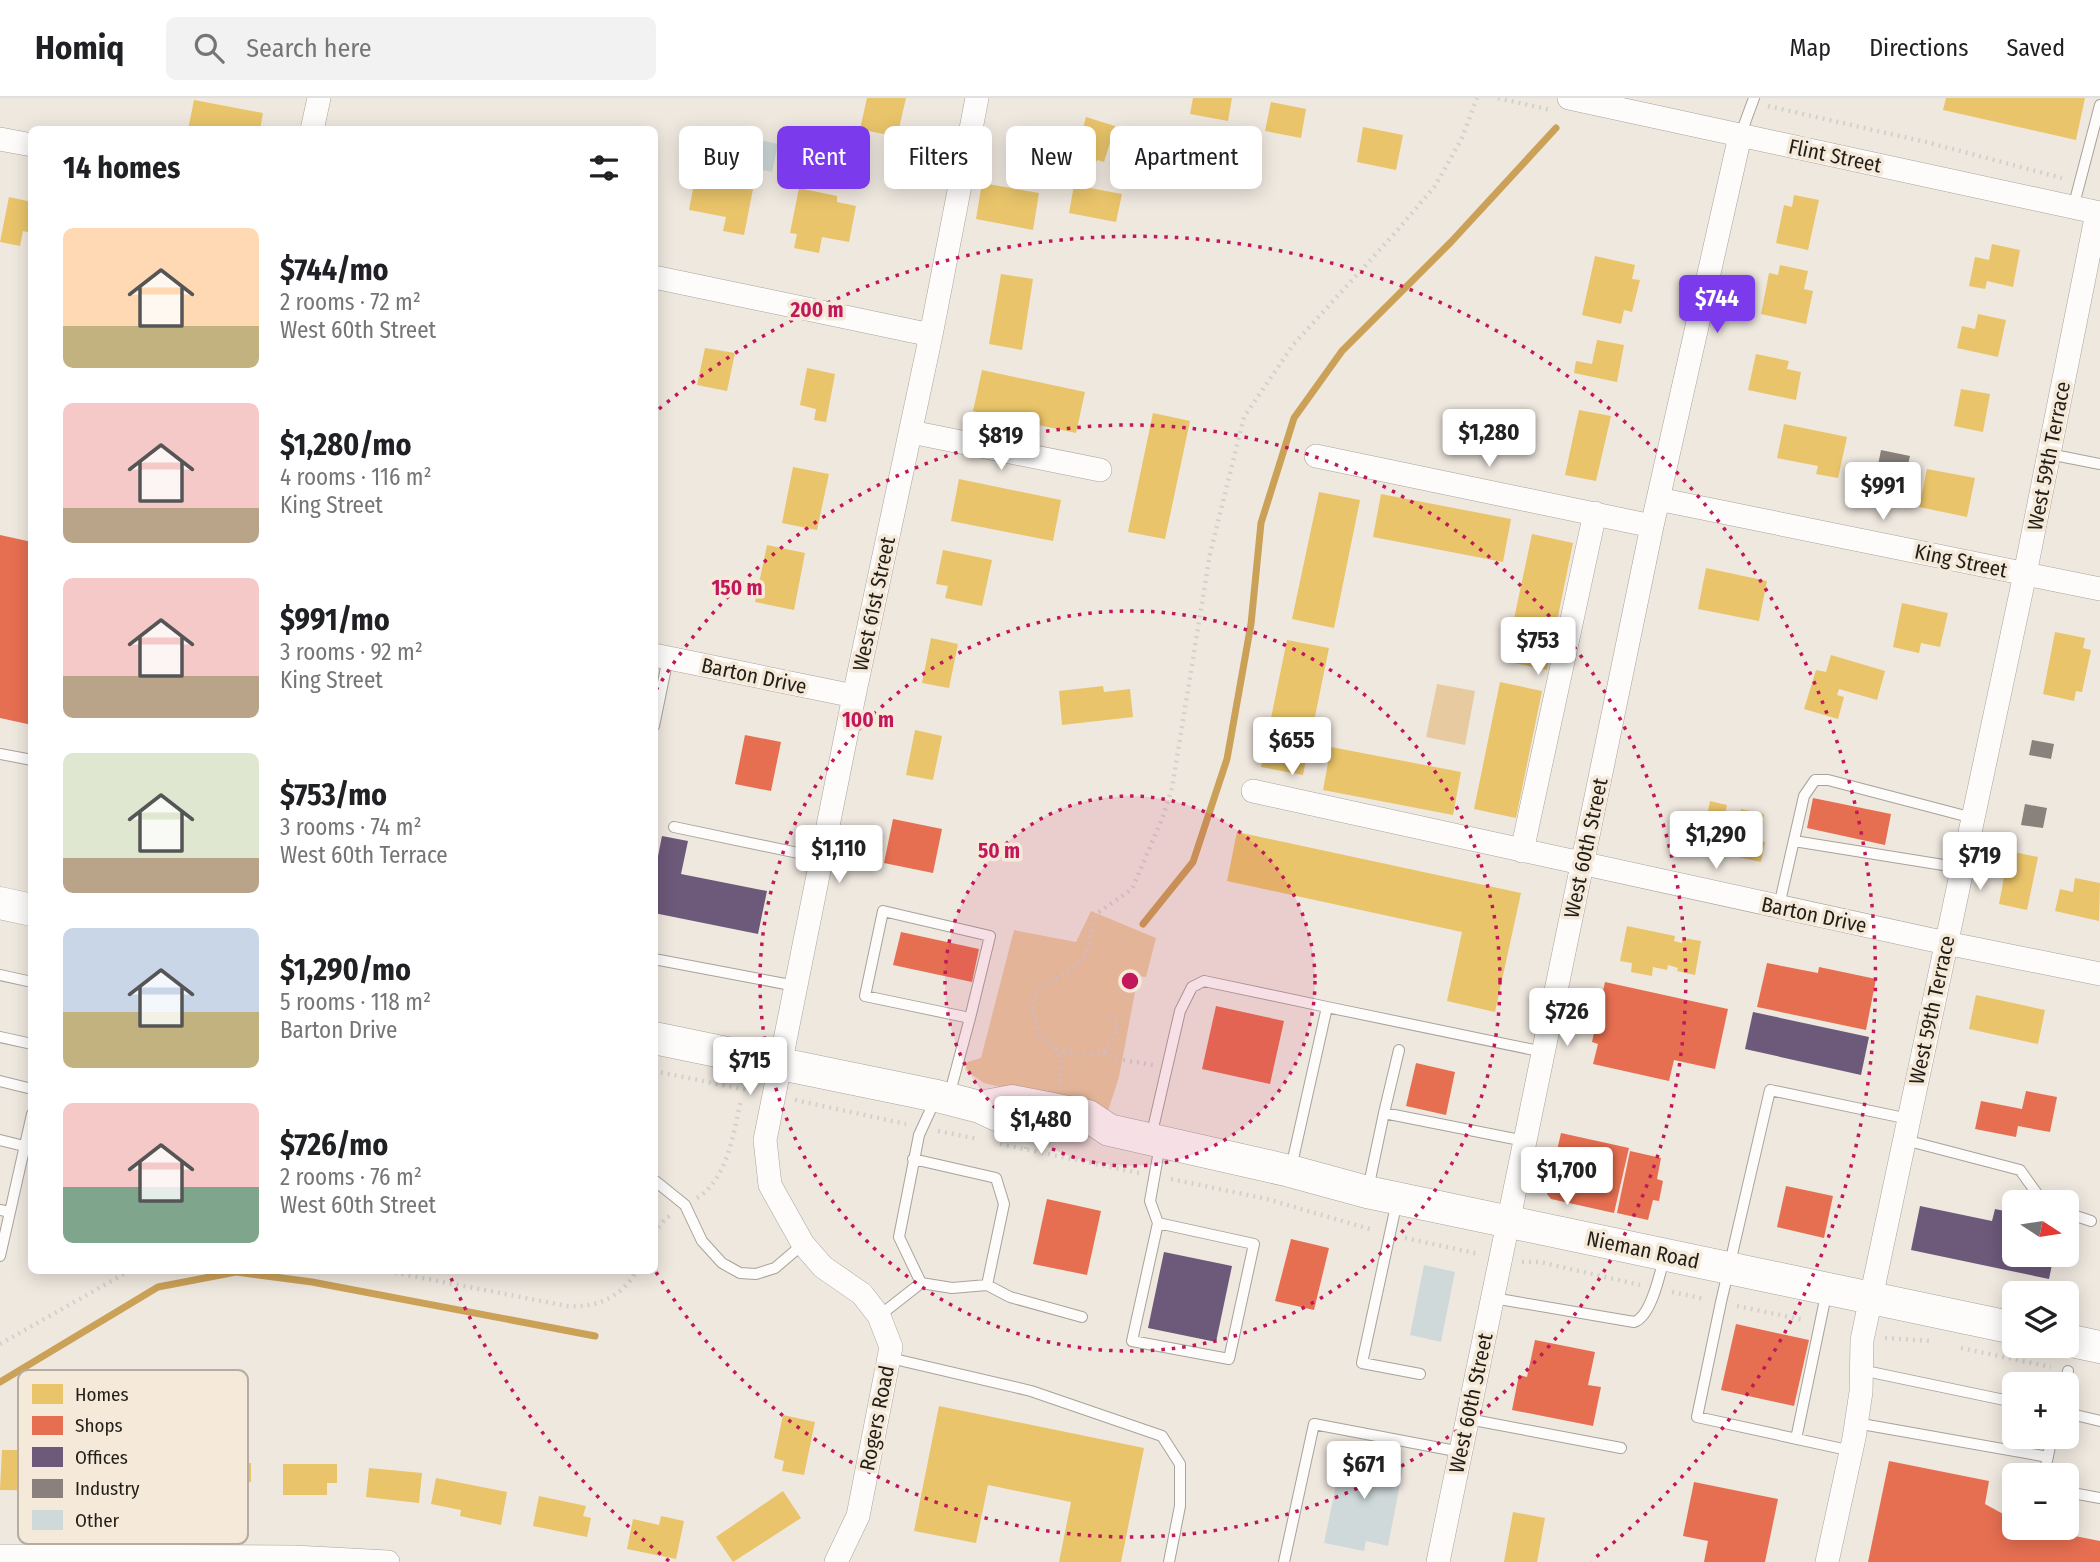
<!DOCTYPE html>
<meta charset="utf-8">
<style>
:root{--surface:#fff;--page:#f2f2f2;--text:#202124;--muted:#757577;--line:#e0e0e0;--accent:#7c3aed}
body{margin:0;font-family:"Fira Sans Condensed",sans-serif;background:var(--page);color:var(--text);height:100vh;display:flex;flex-direction:column;font-size:26px;white-space:nowrap}
*{box-sizing:border-box;margin:0}
p{font-size:23px;color:var(--muted)}
.icon{flex:none;width:38px;height:38px;fill:none;stroke:currentColor;stroke-width:2;stroke-linecap:round;stroke-linejoin:round}
.map{position:relative;flex:1;overflow:hidden}
.sheet{position:absolute;left:28px;top:28px;width:630px;height:1148px;display:flex;flex-direction:column;background:var(--surface);border-radius:10px;box-shadow:0 4px 18px #0003}
.sheet>*{flex:none}
.hud{position:absolute;left:679px;top:28px;width:665px;height:63px;display:flex;gap:14px}
.needle{width:46px;rotate:102deg}
.controls{position:absolute;left:2002px;top:1092px;display:grid;gap:14px}
.controls a{display:grid;place-items:center;width:77px;height:77px;border-radius:10px;background:var(--surface);box-shadow:0 4px 18px #0003;font-size:35px}
.price{position:absolute;translate:-50% -60px;padding:0 16px;border-radius:7px;background:#fff;color:#222;font-size:23px;line-height:46px;filter:drop-shadow(0 2px 4px #0008)}
.price::after{content:'';position:absolute;left:50%;top:42px;width:21px;height:16px;margin-left:-10px;background:inherit;clip-path:polygon(0 0,100% 0,50% 100%)}
.price.on{background:var(--accent);color:#fff}
ul{padding:0;list-style:none}
li{display:flex;align-items:center;gap:21px;height:175px;padding:0 35px}
li span{display:grid;place-items:center;flex:none;width:196px;height:140px;border-radius:10px;color:#555}
li>.icon{margin-inline-start:auto}
span .icon{width:84px;height:84px;fill:#fffc;stroke-width:1}
li b{font-size:30px}
h2{display:flex;justify-content:space-between;align-items:center;height:84px;padding:0 35px;font-size:30px}
.pill{padding:0 24px;border-radius:10px;background:var(--surface);box-shadow:0 4px 18px #0003;font-size:24px;line-height:63px}
.pill.on{background:var(--accent);color:#fff}
header{display:flex;align-items:center;gap:42px;box-sizing:border-box;height:98px;padding:0 35px;background:var(--surface);border-bottom:2px solid var(--line)}
header strong{font-size:33px}
nav{display:flex;gap:38px;margin-inline-start:auto;font-size:24px}
.search{width:490px;height:63px;background:var(--page);display:flex;align-items:center;gap:18px;box-sizing:border-box;padding:0 24px;border-radius:10px;color:var(--muted);font-size:26px}
.map>svg:first-child{display:block}
.green{fill:#e8caa1}
.homes{fill:#e9c46a}
.shops{fill:#e76f51}
.offices{fill:#6d597a}
.industry{fill:#8a817c}
.lines{fill:none;stroke-linecap:round;stroke-linejoin:round}
.stream{stroke:#cba057;stroke-width:7}
.building{fill:#cfd9da}
.lane-casing{stroke:#a7a29b;stroke-width:12}
.street-casing{stroke:#a7a29b;stroke-width:24}
.secondary-casing{stroke:#a7a29b;stroke-width:33}
.path{stroke:#d3d1ce;stroke-width:4.5;stroke-dasharray:2 5;stroke-linecap:butt}
.lane{stroke:#fdfcfa;stroke-width:10}
.street{stroke:#fdfcfa;stroke-width:23}
.secondary{stroke:#fdfcfa;stroke-width:32}
.ring{fill:none;stroke:#c2185b;stroke-width:3.5;stroke-dasharray:3.5 7}
.labels{text-anchor:middle;stroke-width:7;stroke-linejoin:round;paint-order:stroke}
.street-label{font-size:21px;fill:#221e18;stroke:#f5e9d9}
.key{fill:#f5e9d9;stroke:#b6ac9f;stroke-width:2}
.key-label{font-size:19px;fill:#221e18}
.centre{fill:#c2185b;stroke:#f5e9d9;stroke-width:3.5}
.ring-label{font-size:21px;text-anchor:middle;font-weight:bold;fill:#c2185b;stroke:#f5e9d9;stroke-width:7;stroke-linejoin:round;paint-order:stroke}
</style>
<header>
<strong>Homiq</strong>
<div class="search"><svg class="icon" aria-label="search" viewBox="0 0 24 24"><circle cx="10" cy="10" r="6"/><path d="M15 15l6 6"/></svg>Search here</div>
<nav><a>Map</a><a>Directions</a><a>Saved</a></nav>
</header>
<div class="map">
<svg width="2100" height="1464" viewBox="0 0 2100 1464">
<rect width="100%" height="100%" fill="#efe8df"/>
<path class="green" d="M1437 586 1475 593 1465 647 1426 639Z
M1091 813 1156 840 1146 879 1138 878 1119 979 1107 1016 984 985 965 972 967 964 981 960 1014 832 1076 844Z"/>
<path class="homes" d="M867 0H906L897 39 860 31Z
M1193 0H1232L1228 23 1190 16Z
M1946 0H2085L2076 42 1943 12Z
M194 2 263 15 260 32H188Z
M1271 4 1306 11 1301 40 1265 33Z
M1086 19 1115 28 1104 64 1097 62 1092 75 1072 69Z
M1363 29 1403 37 1396 72 1357 64Z
M695 80 753 91 744 137 723 133 726 119 689 112Z
M982 85 1039 95 1033 132 976 121Z
M1074 87 1122 96 1116 124 1069 115Z
M799 90 837 98V104L856 108 849 144 822 139 819 155 794 150 797 136 790 135Z
M1794 97 1819 102 1808 152 1776 145 1784 107 1792 109Z
M9 99 32 104V135L23 133 20 148 0 144Z
M1992 146 2020 152 2013 189 1987 183 1985 191 1969 188 1975 159 1989 162Z
M1595 158 1635 167 1632 181 1640 182 1632 214 1624 212 1621 226 1582 217Z
M1780 167 1808 173 1804 191 1813 193 1806 226 1761 216 1769 175 1778 177Z
M1001 176 1033 181 1022 252 989 246Z
M1978 216 2006 222 1998 259 1957 250 1962 228 1975 231Z
M1597 242 1624 247 1617 284 1574 275 1576 263 1592 266Z
M705 250 735 255 727 293 697 287Z
M1756 256 1789 263 1787 271 1801 274 1796 302 1748 292Z
M807 270 835 276 826 324 814 322 816 311 800 307Z
M982 272 1085 294 1076 335 973 313Z
M1961 291 1990 296 1983 334 1954 328Z
M1579 312 1611 318 1596 383 1565 377Z
M1153 315 1190 323 1165 441 1128 434Z
M1784 326 1847 339 1838 380 1816 376 1818 368 1777 360Z
M793 369 829 376 817 432 782 425Z
M1927 371 1975 380 1967 419 1919 409Z
M959 381 1061 402 1053 443 951 423Z
M1319 394 1360 402 1334 530 1292 521Z
M1381 396 1511 421 1503 464 1373 439Z
M1532 436 1573 445 1547 572 1505 563Z
M767 447 805 455 794 512 755 504Z
M943 452 992 462 982 508 945 500 948 488 936 486Z
M1706 470 1767 483 1759 523 1698 511Z
M1902 505 1948 515 1940 549 1921 545 1919 555 1893 549Z
M2055 534 2085 540 2083 550 2091 552 2082 594 2076 593 2074 603 2043 596Z
M931 540 958 546 949 590 922 585Z
M1287 542 1329 550 1303 677 1261 669Z
M1831 557 1885 573 1877 602 1839 591 1837 597 1844 599 1838 621 1804 611 1816 572 1826 574Z
M1500 584 1542 593 1516 720 1474 711Z
M1103 588 1104 594 1130 591 1133 619 1062 627 1059 593Z
M915 632 942 638 933 682 906 677Z
M1331 649 1461 674 1453 717 1323 692Z
M1710 703 1727 707 1721 736 1704 733Z
M1741 711 1764 716 1759 743 1765 744 1761 764 1724 756 1728 736 1736 738Z
M1237 734 1521 795 1495 914 1447 903 1462 834 1227 783Z
M2009 753 2038 759 2027 812 1999 806Z
M2075 780 2100 785 2099 823 2055 813 2060 791 2073 794Z
M1627 828 1675 838 1674 843 1682 845 1683 840 1701 843 1695 877 1677 873 1678 870 1668 867 1667 872 1653 869 1652 878 1631 874 1632 865 1620 863Z
M1976 897 2045 912 2038 946 1969 931Z
M939 1308 1144 1350 1121 1464H1059L1071 1404 988 1387 976 1445 914 1433Z
M783 1317 815 1324 804 1377 782 1373 784 1363 774 1360Z
M36 1351H57V1360H71V1393L0 1392 2 1352H23V1360H29L36 1359Z
M251 1365V1384H242V1397L205 1398 204 1366Z
M283 1366H337V1385H327V1397H283Z
M369 1370 422 1375 419 1405 366 1399Z
M436 1380 507 1394 501 1427 460 1418 461 1412 431 1406Z
M783 1393 801 1420 733 1464 716 1439Z
M539 1398 586 1408 583 1418 591 1420 587 1439 533 1428Z
M1513 1414 1545 1420 1537 1464H1504Z
M661 1418 684 1423 676 1461 627 1451 633 1421 659 1427Z"/>
<path class="shops" d="M0 437 32 444V627L0 620Z
M745 637 781 644 771 693 735 686Z
M1813 700 1891 716 1885 747 1807 730Z
M893 721 942 731 933 775 884 765Z
M901 834 979 851 972 884 893 867Z
M1767 865 1818 875 1819 869 1876 881 1866 932 1757 909Z
M1605 884 1728 911 1715 971 1674 962 1669 983 1593 966 1598 946 1592 944Z
M1216 908 1284 923 1270 986 1202 971Z
M1416 965 1455 974 1446 1017 1406 1008Z
M2026 993 2057 999 2050 1034 2018 1028 2016 1039 1975 1031 1981 1003 2022 1011Z
M1561 1035 1629 1050 1614 1115 1551 1101 1547 1096Z
M1630 1053 1661 1060 1657 1081 1663 1083 1659 1103 1653 1102 1648 1122 1617 1115Z
M1786 1088 1833 1098 1824 1140 1777 1129Z
M1047 1101 1101 1113 1087 1177 1033 1166Z
M1291 1141 1329 1150 1314 1212 1275 1203Z
M1736 1226 1809 1242 1794 1308 1721 1292Z
M1535 1242 1595 1254 1588 1287 1601 1289 1593 1328 1512 1312 1519 1277 1527 1279Z
M1889 1363 1989 1383 1985 1406 2014 1422V1430H2034L2100 1443V1464H1868Z
M1694 1384 1778 1401 1765 1464H1704L1708 1443 1683 1438Z"/>
<path class="offices" d="M662 738 688 743 681 776 767 793 758 836 654 815V778Z
M1753 914 1869 939 1861 977 1745 951Z
M1920 1108 1992 1123 1995 1111 2014 1115V1157H2054L2049 1181 1911 1152Z
M1164 1154 1232 1168 1216 1244 1148 1230Z"/>
<path class="industry" d="M1881 352 1910 358 1903 388 1875 382Z
M2032 642 2054 646 2051 661 2029 657Z
M2025 706 2047 710 2043 730 2021 727Z"/>
<g class="lines">
<path class="stream" d="M1143 826 1193 764 1227 661 1251 526 1261 425 1294 320 1342 253 1451 144 1556 30
M0 1284 158 1189 236 1174 312 1184 595 1238"/>
</g>
<path class="building" d="M737 37 778 46 772 74 732 66Z
M1424 1167 1455 1174 1441 1244 1410 1237Z
M1343 1353 1404 1365 1388 1448 1366 1443 1364 1453 1324 1445Z"/>
<g class="lines">
<defs>
<path id="lane" d="M1740 38 1754 0
M2073 110 2100 7
M2049 356 2100 366
M654 628 668 560
M0 656 32 662
M674 729 822 760
M1794 743 1962 770
M1779 808 1804 698 1815 682H1828L1973 720
M654 861 796 888
M0 877 32 884
M0 939 32 946
M0 983 32 991
M949 998 970 920 865 898 883 813 990 838 970 920
M1384 1015 1399 952
M1151 1039 1180 913 1192 889 1204 883 1327 909
M0 1042 24 1048
M1905 1042 2020 1072 2043 1104
M913 1061 996 1080 1004 1106 987 1187
M1291 1070 1327 909 1544 954
M654 1082 685 1107 702 1143 722 1165 740 1175 756 1176 775 1170 803 1146
M1368 1091 1384 1015 1525 1043
M1397 1103 1362 1265 1420 1276
M0 1112 10 1114 32 1016
M2067 1115 2091 1123
M1158 1125 1254 1146 1229 1261 1132 1243 1158 1125 1150 1103 1160 1047
M0 1158 10 1114
M921 1185 952 1190 987 1187 1010 1199 1082 1219
M1493 1200 1634 1224C1651 1219 1660 1176 1664 1160
M879 1218 921 1185 899 1139 919 1037 936 1000
M890 1260 1031 1293 1162 1338 1180 1366V1408L1169 1464
M1861 1272 2014 1304
M2065 1286 2068 1273
M2067 1315 2100 1323
M1468 1321 1621 1350
M1856 1325 2048 1359
M1796 1341 1827 1192
M1852 1353 1697 1319 1721 1204 1770 992 1909 1021
M2044 1377 2052 1339
M2067 1394 2100 1400
M1284 1464 1314 1326 1461 1354"/>
<path id="street" d="M1569 0 2100 115
M312 32 319 0
M0 41 32 47
M654 179 931 237
M911 334 1100 372
M1316 358 1652 428
M1658 401 2100 491
M654 557 854 598
M1253 693 1946 845 2100 876
M1522 753 1595 415
M0 1458 294 1459 388 1464
M836 1464 858 1418 891 1249 879 1218 862 1196 823 1169 803 1146 770 1087 765 1042 854 598 931 237 977 0
M1438 1464 1652 428 1740 38
M1827 1464 1854 1340 1861 1294 1862 1242 2025 476 2097 115"/>
<path id="secondary" d="M0 805 32 812
M654 940 937 998 980 1009 997 1017
M980 1009 1012 1003 1088 1018 1109 1032 1290 1073 1367 1094 2014 1230
M2067 1242 2100 1249"/>
</defs>
<use href="#lane" class="lane-casing"/>
<use href="#street" class="street-casing"/>
<use href="#secondary" class="secondary-casing"/>
<path class="path" d="M1498 0 1551 12
M1768 8 1926 44 2062 80
M1056 951 1084 957 1104 954C1112 943 1121 931 1114 918L1110 919
M1104 954 1117 961 1153 967
M654 973 752 993
M1060 985 1062 962 1055 951 1040 937 1033 917 1032 904 1040 889 1076 869 1085 858 1096 816 1132 791 1162 721 1172 690 1210 456 1244 319 1293 247 1395 135 1435 88 1462 40 1477 0
M795 1002 906 1026
M938 1033 978 1041
M1000 1046 1139 1075
M1026 1051 1029 1033
M1171 1081 1267 1101 1373 1132
M697 1100C728 1081 734 1033 741 1001
M654 1135 665 1121 672 1116
M1405 1140 1479 1156
M1522 1164H1540L1640 1187
M381 1172 567 1208C597 1210 622 1199 637 1172
M1672 1194 1705 1201
M1737 1208 1804 1222
M1885 1240 1932 1243
M0 1246 131 1172
M1961 1250 2051 1269"/>
<use href="#lane" class="lane"/>
<use href="#street" class="street"/>
<use href="#secondary" class="secondary"/>
</g>
<circle cx="1130" cy="883" r="185" fill="#c2185b" fill-opacity=".12"/>
<g class="ring">
<circle cx="1130" cy="883" r="185"/>
<circle cx="1130" cy="883" r="370"/>
<path d="M656 592A556 556 0 1 1 656 1174"/>
<path d="M669 1463A741 741 0 0 1 448 1173M659 311A741 741 0 1 1 1591 1463"/>
</g>
<g class="labels">
<g class="street-label">
<text transform="translate(1835 58) rotate(12)" y="7">Flint Street</text>
<text transform="translate(2049 358) rotate(-79)" y="7">West 59th Terrace</text>
<text transform="translate(1961 463) rotate(12)" y="7">King Street</text>
<text transform="translate(874 506) rotate(-78)" y="7">West 61st Street</text>
<text transform="translate(754 578) rotate(12)" y="7">Barton Drive</text>
<text transform="translate(1586 750) rotate(-78)" y="7">West 60th Street</text>
<text transform="translate(1814 817) rotate(12)" y="7">Barton Drive</text>
<text transform="translate(1932 912) rotate(-78)" y="7">West 59th Terrace</text>
<text transform="translate(1643 1152) rotate(12)" y="7">Nieman Road</text>
<text transform="translate(1471 1305) rotate(-78)" y="7">West 60th Street</text>
<text transform="translate(877 1320) rotate(-79)" y="7">Rogers Road</text>
</g>
</g>
<rect x="18" y="1272" width="230" height="174" rx="10" class="key"/>
<rect x="32" y="1286" width="31" height="20" fill="#e9c46a"/>
<rect x="32" y="1318" width="31" height="19" fill="#e76f51"/>
<rect x="32" y="1349" width="31" height="20" fill="#6d597a"/>
<rect x="32" y="1381" width="31" height="19" fill="#8a817c"/>
<rect x="32" y="1412" width="31" height="20" fill="#cfd9da"/>
<g class="key-label">
<text x="75" y="1303">Homes</text>
<text x="75" y="1334">Shops</text>
<text x="75" y="1366">Offices</text>
<text x="75" y="1397">Industry</text>
<text x="75" y="1429">Other</text>
</g>
<circle cx="1130" cy="883" r="10" class="centre"/>
<g class="ring-label">
<text x="817" y="219">200 m</text>
<text x="737" y="497">150 m</text>
<text x="868" y="629">100 m</text>
<text x="999" y="760">50 m</text>
</g>
</svg>
<div class="controls">
<a><svg class="needle" viewBox="-14 -14 28 28"><path d="M0-13l5 13h-10z" fill="#e53935"/><path d="M0 13l5-13h-10z" fill="#757577"/></svg></a>
<a><svg class="icon" aria-label="layers" viewBox="0 0 24 24"><path d="M12 4l9 5-9 5-9-5zM3 14l9 5 9-5"/></svg></a>
<a>+</a>
<a>−</a>
</div>
<b class="price on" style="left:1717px;top:237px">$744</b>
<b class="price" style="left:1489px;top:371px">$1,280</b>
<b class="price" style="left:1001px;top:374px">$819</b>
<b class="price" style="left:1883px;top:424px">$991</b>
<b class="price" style="left:1538px;top:579px">$753</b>
<b class="price" style="left:1292px;top:679px">$655</b>
<b class="price" style="left:1716px;top:773px">$1,290</b>
<b class="price" style="left:839px;top:787px">$1,110</b>
<b class="price" style="left:1980px;top:794px">$719</b>
<b class="price" style="left:1567px;top:950px">$726</b>
<b class="price" style="left:750px;top:999px">$715</b>
<b class="price" style="left:1041px;top:1058px">$1,480</b>
<b class="price" style="left:1567px;top:1109px">$1,700</b>
<b class="price" style="left:1364px;top:1403px">$671</b>
<div class="hud">
<a class="pill">Buy</a>
<a class="pill on">Rent</a>
<a class="pill">Filters</a>
<a class="pill">New</a>
<a class="pill">Apartment</a>
</div>
<section class="sheet">
<h2>14 homes<svg class="icon" aria-label="filters" viewBox="0 0 24 24"><path d="M4 7h16M4 17h16"/><circle cx="9" cy="7" r="2"/><circle cx="15" cy="17" r="2"/></svg></h2>
<ul>
<li><span style="background:linear-gradient(#ffd9b3 70%,#c2b280 0)"><svg class="icon" aria-label="home" viewBox="0 0 24 24"><path d="M3 11l9-7 9 7M6 9v11h12V9"/></svg></span><div><b>$744/mo</b><p>2 rooms · 72 m²</p><p>West 60th Street</p></div></li>
<li><span style="background:linear-gradient(#f6c9c9 75%,#b9a48a 0)"><svg class="icon" aria-label="home" viewBox="0 0 24 24"><path d="M3 11l9-7 9 7M6 9v11h12V9"/></svg></span><div><b>$1,280/mo</b><p>4 rooms · 116 m²</p><p>King Street</p></div></li>
<li><span style="background:linear-gradient(#f6c9c9 70%,#b9a48a 0)"><svg class="icon" aria-label="home" viewBox="0 0 24 24"><path d="M3 11l9-7 9 7M6 9v11h12V9"/></svg></span><div><b>$991/mo</b><p>3 rooms · 92 m²</p><p>King Street</p></div></li>
<li><span style="background:linear-gradient(#dfe7d0 75%,#b9a48a 0)"><svg class="icon" aria-label="home" viewBox="0 0 24 24"><path d="M3 11l9-7 9 7M6 9v11h12V9"/></svg></span><div><b>$753/mo</b><p>3 rooms · 74 m²</p><p>West 60th Terrace</p></div></li>
<li><span style="background:linear-gradient(#c9d6e8 60%,#c2b280 0)"><svg class="icon" aria-label="home" viewBox="0 0 24 24"><path d="M3 11l9-7 9 7M6 9v11h12V9"/></svg></span><div><b>$1,290/mo</b><p>5 rooms · 118 m²</p><p>Barton Drive</p></div></li>
<li><span style="background:linear-gradient(#f6c9c9 60%,#7fa58c 0)"><svg class="icon" aria-label="home" viewBox="0 0 24 24"><path d="M3 11l9-7 9 7M6 9v11h12V9"/></svg></span><div><b>$726/mo</b><p>2 rooms · 76 m²</p><p>West 60th Street</p></div></li>
</ul>
</section>
</div>
